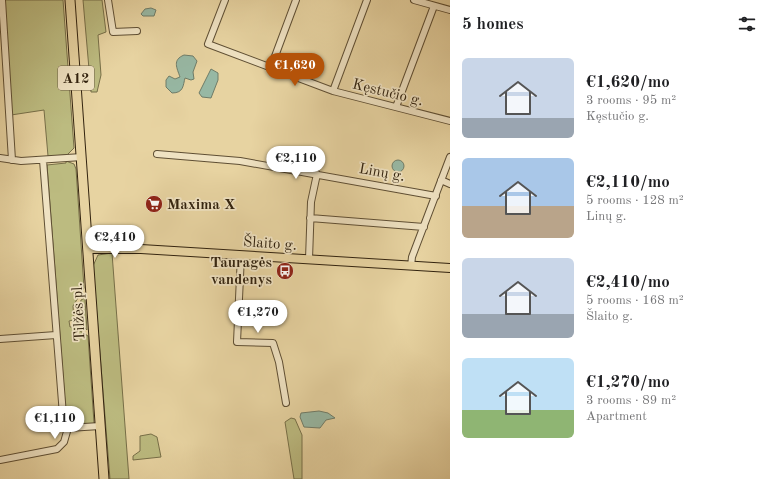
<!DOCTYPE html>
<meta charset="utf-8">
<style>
:root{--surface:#fff;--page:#f2f2f2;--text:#202124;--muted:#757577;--accent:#b45309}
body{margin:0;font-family:"Old Standard TT",serif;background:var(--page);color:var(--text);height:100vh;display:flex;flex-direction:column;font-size:15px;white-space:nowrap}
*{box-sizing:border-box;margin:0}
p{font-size:13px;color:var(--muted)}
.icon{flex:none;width:22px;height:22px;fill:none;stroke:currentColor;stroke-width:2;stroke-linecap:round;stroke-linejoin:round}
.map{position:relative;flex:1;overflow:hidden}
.panel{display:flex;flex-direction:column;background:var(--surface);width:320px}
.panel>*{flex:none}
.price{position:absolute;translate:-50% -34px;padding:0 9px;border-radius:14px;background:#fff;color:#222;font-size:13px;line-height:26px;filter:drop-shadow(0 1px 2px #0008)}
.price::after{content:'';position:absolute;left:50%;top:24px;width:12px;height:9px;margin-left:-6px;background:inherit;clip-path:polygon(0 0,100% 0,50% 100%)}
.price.current{background:var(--accent);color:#fff}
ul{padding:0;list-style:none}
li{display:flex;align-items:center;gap:12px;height:100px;padding:0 12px}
li span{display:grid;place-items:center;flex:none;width:112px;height:80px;border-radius:6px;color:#555}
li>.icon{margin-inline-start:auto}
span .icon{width:48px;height:48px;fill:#fffc;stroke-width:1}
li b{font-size:17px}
h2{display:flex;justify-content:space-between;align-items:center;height:48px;padding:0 12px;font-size:17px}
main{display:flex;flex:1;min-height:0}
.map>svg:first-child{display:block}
.green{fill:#bcbb80;stroke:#776f48}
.water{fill:#97b8a4;stroke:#6f7c68}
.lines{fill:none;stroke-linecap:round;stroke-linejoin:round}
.minor-casing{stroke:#5f4f34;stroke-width:8}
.major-casing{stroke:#32230f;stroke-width:10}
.highway-casing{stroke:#32230f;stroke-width:11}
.minor{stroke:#efe2c2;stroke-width:6}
.major{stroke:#e7d3a1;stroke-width:8}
.highway{stroke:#e7d3a1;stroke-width:9}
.labels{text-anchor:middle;stroke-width:3.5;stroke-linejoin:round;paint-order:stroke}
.shield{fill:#efe2c2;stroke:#6b5c45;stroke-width:1}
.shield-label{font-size:14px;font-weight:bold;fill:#32230f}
.street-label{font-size:15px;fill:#32230f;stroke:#efe2c2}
.poi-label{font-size:15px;font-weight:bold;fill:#32230f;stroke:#efe2c2;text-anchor:start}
</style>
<main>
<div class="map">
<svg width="450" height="479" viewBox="0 0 450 479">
<rect width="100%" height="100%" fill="#e7d3a1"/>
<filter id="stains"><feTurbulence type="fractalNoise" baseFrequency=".005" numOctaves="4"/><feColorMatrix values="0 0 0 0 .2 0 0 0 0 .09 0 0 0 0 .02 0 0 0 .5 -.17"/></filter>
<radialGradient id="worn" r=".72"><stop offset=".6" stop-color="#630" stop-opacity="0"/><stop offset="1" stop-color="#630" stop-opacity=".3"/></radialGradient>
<path class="green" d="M4 0H63L74 148 67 155 48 156 44 110 11 115Z
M83 0H102L106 32 98 35 101 75 97 92H91Z
M66 161 74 164 76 169 84 288 73 306 74 320 69 321 70 327H74L88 336 94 423C85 427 72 423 66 415L47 165 66 163Z
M112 253 129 479H110L93 266 98 255Z
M85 298V300L87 330 81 324 80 307 81 300Z
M291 418 295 419 302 435V479H294L285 422Z
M151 434 157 437 161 457 133 460V456L140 451V436Z"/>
<path class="water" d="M151 8 156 10 154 16H143L141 14 145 9Z
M184 55 193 56 197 61 193 72 194 79 191 80 185 78C183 85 184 93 172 93L166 87V80L169 76 175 79 180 77C177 68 172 60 184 55Z
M211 69 218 73V80L211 98 202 97 199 93Z
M392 166a6 6 0 1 1 12 0a6 6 0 1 1-12 0Z
M319 411 328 413 335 418 326 420 320 428 304 427 300 417 301 413Z"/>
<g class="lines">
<defs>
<path id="minor" d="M2 0 12 160
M108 0 113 32 137 31
M225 0 208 44 333 91 450 121
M414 0 450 10
M271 67 296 0
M333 91 367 0
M396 107 434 6
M157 154 240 161 436 196
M0 158 21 161 82 157
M43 160 63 415 68 428
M441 180 450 184
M310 218 424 227
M241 255 237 342 273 343 279 362 286 403
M309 259 311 202 317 174
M411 266 412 257 450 157
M0 339 56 335
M0 460 57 449 64 442 68 428 100 426"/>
<path id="major" d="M89 249H141L450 268"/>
<path id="highway" d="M70 0 104 479"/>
</defs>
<use href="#minor" class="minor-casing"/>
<use href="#major" class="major-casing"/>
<use href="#highway" class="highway-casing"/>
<use href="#minor" class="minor"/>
<use href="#major" class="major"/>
<use href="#highway" class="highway"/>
</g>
<defs>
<symbol id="supermarket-disc" viewBox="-11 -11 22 22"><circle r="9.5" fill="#8f2418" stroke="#efe2c2"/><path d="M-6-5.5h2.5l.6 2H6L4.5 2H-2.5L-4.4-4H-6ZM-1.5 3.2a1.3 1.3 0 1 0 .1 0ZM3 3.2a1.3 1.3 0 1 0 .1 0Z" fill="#fff"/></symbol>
<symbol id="bus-disc" viewBox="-11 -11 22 22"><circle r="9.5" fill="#8f2418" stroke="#efe2c2"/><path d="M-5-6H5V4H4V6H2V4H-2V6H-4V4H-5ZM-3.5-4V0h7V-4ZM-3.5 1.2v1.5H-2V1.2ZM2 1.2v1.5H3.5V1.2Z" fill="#fff"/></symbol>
</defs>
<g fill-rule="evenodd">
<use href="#supermarket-disc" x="144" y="194" width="20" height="20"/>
<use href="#bus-disc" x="275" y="261" width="20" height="20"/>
</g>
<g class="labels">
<rect class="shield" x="58" y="66" width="36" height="24" rx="3"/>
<g class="shield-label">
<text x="76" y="83">A12</text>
</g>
<g class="street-label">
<text transform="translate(388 92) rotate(14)" y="5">Kęstučio g.</text>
<text transform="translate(382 172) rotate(10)" y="5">Linų g.</text>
<text transform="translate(270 243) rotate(4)" y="5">Šlaito g.</text>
<text transform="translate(78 312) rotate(-93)" y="5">Tilžės pl.</text>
</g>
<g class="poi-label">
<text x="167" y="209">Maxima X</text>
<text x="272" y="267" text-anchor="end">Tauragės<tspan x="272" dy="17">vandenys</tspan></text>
</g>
</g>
<rect width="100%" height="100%" filter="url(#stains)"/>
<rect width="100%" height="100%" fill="url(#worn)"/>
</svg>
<b class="price current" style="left:295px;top:87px">€1,620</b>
<b class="price" style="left:296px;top:180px">€2,110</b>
<b class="price" style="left:115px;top:259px">€2,410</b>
<b class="price" style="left:258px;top:334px">€1,270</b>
<b class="price" style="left:55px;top:440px">€1,110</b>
</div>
<section class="panel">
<h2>5 homes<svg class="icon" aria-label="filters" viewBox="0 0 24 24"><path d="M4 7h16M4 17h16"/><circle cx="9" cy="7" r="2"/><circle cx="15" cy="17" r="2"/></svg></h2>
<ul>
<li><span style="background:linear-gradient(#c9d6e8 75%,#9aa5b1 0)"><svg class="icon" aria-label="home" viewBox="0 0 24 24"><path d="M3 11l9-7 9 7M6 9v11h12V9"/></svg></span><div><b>€1,620/mo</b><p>3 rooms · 95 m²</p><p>Kęstučio g.</p></div></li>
<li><span style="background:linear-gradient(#a9c7e8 60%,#b9a48a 0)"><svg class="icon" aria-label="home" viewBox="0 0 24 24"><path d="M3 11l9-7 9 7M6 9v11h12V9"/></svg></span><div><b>€2,110/mo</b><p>5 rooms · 128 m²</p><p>Linų g.</p></div></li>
<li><span style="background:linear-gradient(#c9d6e8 70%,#9aa5b1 0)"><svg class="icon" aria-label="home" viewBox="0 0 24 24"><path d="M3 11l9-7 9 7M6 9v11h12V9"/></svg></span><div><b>€2,410/mo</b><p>5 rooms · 168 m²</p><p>Šlaito g.</p></div></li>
<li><span style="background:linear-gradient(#bfe0f5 65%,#8fb573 0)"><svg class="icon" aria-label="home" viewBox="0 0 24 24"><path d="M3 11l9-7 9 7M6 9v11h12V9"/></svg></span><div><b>€1,270/mo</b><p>3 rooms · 89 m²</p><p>Apartment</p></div></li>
</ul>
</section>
</main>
